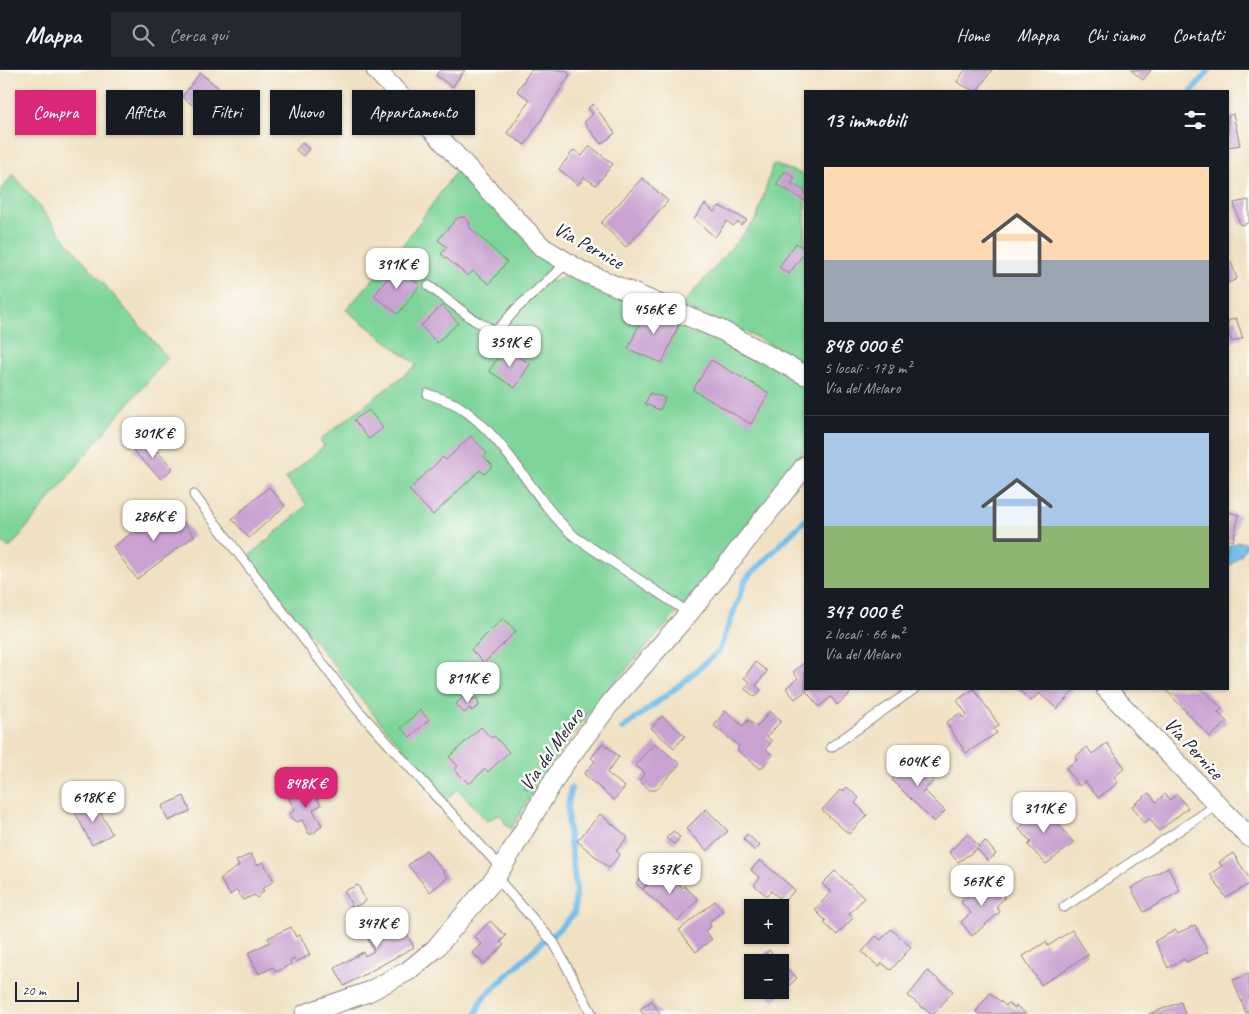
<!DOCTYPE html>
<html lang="it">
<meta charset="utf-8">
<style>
:root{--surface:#171b24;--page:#242831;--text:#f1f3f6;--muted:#9ea1a6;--line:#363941;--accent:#db2777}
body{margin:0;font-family:Caveat,sans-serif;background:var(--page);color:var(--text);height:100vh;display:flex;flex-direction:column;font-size:19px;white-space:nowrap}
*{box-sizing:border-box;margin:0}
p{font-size:16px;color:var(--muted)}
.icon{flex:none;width:28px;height:28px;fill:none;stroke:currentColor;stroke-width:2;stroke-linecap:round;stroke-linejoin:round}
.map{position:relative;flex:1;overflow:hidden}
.sheet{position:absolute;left:804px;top:20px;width:425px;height:600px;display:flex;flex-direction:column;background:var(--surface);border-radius:0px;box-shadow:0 1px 4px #0004}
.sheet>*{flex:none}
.guide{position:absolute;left:15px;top:20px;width:475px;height:45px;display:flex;gap:10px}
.fabs{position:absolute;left:744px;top:829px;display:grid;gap:10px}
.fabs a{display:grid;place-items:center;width:45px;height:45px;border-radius:0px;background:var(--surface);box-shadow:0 1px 4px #0004;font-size:25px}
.scale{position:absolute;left:15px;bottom:12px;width:64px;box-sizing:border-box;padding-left:5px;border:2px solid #22223b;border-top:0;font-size:14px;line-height:18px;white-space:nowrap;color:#22223b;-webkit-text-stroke:4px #fdfcf7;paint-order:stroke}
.price{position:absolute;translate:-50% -42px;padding:0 11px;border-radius:10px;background:#fff;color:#222;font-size:16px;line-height:32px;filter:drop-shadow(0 1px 2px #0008)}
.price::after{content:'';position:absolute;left:50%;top:30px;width:15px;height:11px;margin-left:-8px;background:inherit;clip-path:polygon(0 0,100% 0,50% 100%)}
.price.active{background:var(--accent);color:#fff}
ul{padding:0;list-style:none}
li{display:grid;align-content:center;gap:10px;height:265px;padding:0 20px}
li+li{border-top:1px solid var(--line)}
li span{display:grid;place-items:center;height:155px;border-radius:0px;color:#555}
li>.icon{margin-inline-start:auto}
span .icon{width:90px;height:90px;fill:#fffc;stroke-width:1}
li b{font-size:21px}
h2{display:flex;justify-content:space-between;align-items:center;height:60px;padding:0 20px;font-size:21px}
.tag{padding:0 18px;border-radius:0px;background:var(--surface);box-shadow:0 1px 4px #0004;font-size:18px;line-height:45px}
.tag.active{background:var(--accent);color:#fff}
header{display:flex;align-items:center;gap:30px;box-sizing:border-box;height:70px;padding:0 25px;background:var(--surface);border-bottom:1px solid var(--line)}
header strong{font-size:24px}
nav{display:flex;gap:28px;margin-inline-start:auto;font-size:18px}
.search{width:350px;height:45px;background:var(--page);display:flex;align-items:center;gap:12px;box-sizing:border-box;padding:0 18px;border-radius:0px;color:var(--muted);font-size:19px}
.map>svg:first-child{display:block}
.green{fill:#7bd499;stroke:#4e7b6a}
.water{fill:#6ebce8;stroke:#486f92}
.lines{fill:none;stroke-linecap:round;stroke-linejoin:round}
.stream{stroke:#6ebce8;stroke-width:6}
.building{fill:#c9a2d1}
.lane-casing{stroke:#89827f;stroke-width:11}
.street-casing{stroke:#89827f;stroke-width:21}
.lane{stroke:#fff;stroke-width:9}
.street{stroke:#fff;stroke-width:19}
.labels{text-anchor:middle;stroke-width:5;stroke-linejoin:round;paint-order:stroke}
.street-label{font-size:20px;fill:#22223b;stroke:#fdfcf7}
</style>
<header>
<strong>Mappa</strong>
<div class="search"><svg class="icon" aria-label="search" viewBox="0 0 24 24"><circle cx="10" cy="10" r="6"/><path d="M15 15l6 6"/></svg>Cerca qui</div>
<nav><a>Home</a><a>Mappa</a><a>Chi siamo</a><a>Contatti</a></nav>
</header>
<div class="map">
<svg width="1249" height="944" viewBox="0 0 1249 944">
<rect width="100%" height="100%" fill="#fdfcf7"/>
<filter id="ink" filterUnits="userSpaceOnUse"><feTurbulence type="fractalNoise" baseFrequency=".02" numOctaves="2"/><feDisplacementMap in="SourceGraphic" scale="10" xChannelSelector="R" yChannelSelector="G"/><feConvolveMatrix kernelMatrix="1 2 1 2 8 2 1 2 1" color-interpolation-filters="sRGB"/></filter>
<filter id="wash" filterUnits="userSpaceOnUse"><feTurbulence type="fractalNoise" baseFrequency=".0096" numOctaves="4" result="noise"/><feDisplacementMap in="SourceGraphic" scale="20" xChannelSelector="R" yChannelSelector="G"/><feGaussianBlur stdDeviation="1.12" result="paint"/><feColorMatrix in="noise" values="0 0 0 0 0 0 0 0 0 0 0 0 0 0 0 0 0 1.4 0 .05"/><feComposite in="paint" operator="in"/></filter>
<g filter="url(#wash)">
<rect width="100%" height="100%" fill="#f0e1c3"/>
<path class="green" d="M773 94 805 105V294L752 265 681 236 757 148Z
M459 97 551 196 545 203 552 212 565 207 575 206 647 237 629 279 662 293 680 252 684 259 690 265 697 260 713 270 720 267 805 316V381L803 384 686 533 597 632 542 707 511 759 506 755 501 745 497 746 487 751 458 719 447 730 364 633 248 487 307 435 285 409 324 376 320 370 417 295 346 240 402 176Z
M13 104 70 175 168 288 110 355 10 478 0 471V121Z"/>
<path class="water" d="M1240 472 1245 473 1247 475C1243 485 1235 491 1228 497V476Z"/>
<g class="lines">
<path class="stream" d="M1192 21 1209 0
M622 659 681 614 719 581 746 509 805 450
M476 944 482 929 541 873 554 864 574 844 576 819 568 755V737L571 718"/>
</g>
<g id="blocks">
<path class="building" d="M440 0H465L452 17 436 5Z
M531 0H564L570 4 525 75 507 63 530 30 517 21Z
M965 0H992L977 21H974L957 12Z
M1131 0H1151L1143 10Z
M200 3 219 18 217 20 246 42 230 63 182 27Z
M593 34 615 63 601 74 584 52 593 44 588 38Z
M1233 44 1240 75 1228 77V46Z
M302 73 309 79 303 86 296 80Z
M590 76 613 94 596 115 584 107 578 115 559 99 574 80 582 86Z
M785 101 795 108 791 113 805 121V131L787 120 776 115Z
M642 108 668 131 626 177 601 153Z
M1249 130V153L1240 155 1234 133Z
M705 134 714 142 719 136 747 150 741 155 738 152 733 156 727 151 715 167 694 149Z
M464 147 469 152 470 158 507 192 489 214 473 201 468 206 441 184 447 177 438 170 457 148Z
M796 173 805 179V182L789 204 779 197Z
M1231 192 1237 209 1228 213V194Z
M396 197 420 215 398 244 374 226Z
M442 235 458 253 437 273 421 256Z
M647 237 680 252 662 293 628 279Z
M1236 248 1243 268 1232 272 1228 261V251Z
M505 277 530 294 515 318 489 301Z
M711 290 769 323 751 354 693 320Z
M650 323 665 328 660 340 645 334Z
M369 340 383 358 369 369 354 350Z
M471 366 487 383 484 387 493 396 484 404 480 400 433 445 409 420 443 387 446 390Z
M145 369 173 398 161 409 133 380Z
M269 417 285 436 249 468 232 449Z
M170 434 194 466 137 509 113 477Z
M1228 442 1239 445 1233 471 1228 469Z
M503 548 516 561 484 593 471 580Z
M755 592 767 601 756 616 761 620 755 627 745 619 750 612 744 608Z
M805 592V619H846L850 624 837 635 831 627 819 637 806 621 795 629 786 618 798 608 793 602Z
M974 619 999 655 994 659 997 663 966 683 946 653 960 643 963 648 967 645 957 630Z
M1018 619H1075L1057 639 1039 623 1031 631Z
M1165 619H1203L1222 639 1218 642 1227 652 1210 667Z
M465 625 469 630 477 628 479 636 471 641 470 638 464 643 456 634Z
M420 640 429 650 410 667 401 658Z
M725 641 743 656 748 650 757 657 770 641 781 651 767 667 772 671 766 679 772 685 761 699 737 680 739 676 714 656Z
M662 646 685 666 674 678 651 658Z
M481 657 491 668 494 666 509 682 488 702 485 699 469 714 455 700 458 696 449 687Z
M603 673 619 687 607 703 625 717 614 730 584 704 595 691 591 688Z
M655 673 680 694 656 720H650L639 711 645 703 635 695Z
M1107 673 1125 698 1114 707 1118 713 1098 728 1085 711 1079 716 1066 698 1077 690 1075 687 1087 677 1092 684Z
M916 687 929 698 925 703 934 710 919 726 925 721 945 741 934 752 892 710 911 689 913 691Z
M531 706 536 710 529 720 524 717Z
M309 715 321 735 313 740 322 755 313 764H309L302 750 297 752 291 748 290 744 295 739 289 729 297 725 296 723Z
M847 717 859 728 855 733 867 745 849 764 822 740 840 720 842 722Z
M1149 723 1156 732 1165 724 1170 730 1177 724 1188 738 1159 761 1150 749 1144 753 1132 736Z
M184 726 190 741 168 751 162 736Z
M1039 731 1074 773 1046 794 1028 775 1031 772 1019 759 1026 752 1021 747Z
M95 732 112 764 92 775 75 742Z
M706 739 728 761 707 781 686 759Z
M600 744 628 767 616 781 620 784 609 798 577 771Z
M673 761 680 767 674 774 666 768Z
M747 764 760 776 755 781 743 769Z
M968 764 979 777 985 771 996 784 988 791 977 779 958 792 949 782Z
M426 780 448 807 430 822 408 795Z
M1233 783 1249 808V814L1226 828 1210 804 1222 796 1219 792Z
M251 784 257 795 263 792 274 811 262 819 264 821 257 828 254 825 243 830 237 820 230 825 220 809 239 796 236 791Z
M760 790 795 820 784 832 771 821 767 826 754 815 760 808 751 800Z
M1168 797 1180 821 1144 842 1131 818Z
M662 799 683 818 684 816 698 829 678 851 643 820Z
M647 801 654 807 642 819 636 813Z
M835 801 864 828 849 844 853 848 837 865 824 853 826 851 815 840 831 822 822 814Z
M988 809 1005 828 996 836 1000 842 972 866 961 852 971 843 961 832Z
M358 815 366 831 353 838 344 821Z
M715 831 723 841 709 852 711 856 705 861 712 869 696 882 679 860Z
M395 843 414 877 344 916 335 898 363 882 365 886 374 881 364 861Z
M490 851 506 866 500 872 504 875 484 894 473 883 482 874 475 867Z
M1195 855 1208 882 1186 892 1184 889 1168 898 1155 871 1176 860 1178 863Z
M291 857 296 867 300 865 310 885 296 892 294 889 290 891 291 894 276 902 273 897 259 904 248 883 270 872 268 868Z
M891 859 911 877 891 900 882 893 879 897 862 882 876 866 881 870Z
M1072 860 1088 885 1041 915 1023 886 1046 872 1048 876Z
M769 880 797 908 774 931 763 920H780V892H756Z
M928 901 953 921 934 944H931L908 926Z
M1249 904V942L1246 943 1233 910Z
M990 923 1006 936 1008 933 1015 938 1016 936 1027 944H978L976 942Z
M652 931 658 941 660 944H643L640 939Z
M1181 932 1185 944H1149Z"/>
</g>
</g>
<g filter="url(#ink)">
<use href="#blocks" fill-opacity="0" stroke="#89827f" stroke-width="1"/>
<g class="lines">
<defs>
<path id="lane" d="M429 216 474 250 495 261 504 253 516 239 567 193
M428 324C438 328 451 331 460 337 509 370 532 429 575 467L689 543
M194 425 357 639 501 798
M831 677 914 619
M496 807 554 873 592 944
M1064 837 1217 735"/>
<path id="street" d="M376 0 542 177 583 202 723 261 805 305
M1106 619 1249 767
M305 944 368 922 408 901 435 879 496 807 562 697 612 631 689 543 805 396"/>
</defs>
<use href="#lane" class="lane-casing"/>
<use href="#street" class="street-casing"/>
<use href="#lane" class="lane"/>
<use href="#street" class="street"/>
</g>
</g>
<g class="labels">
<g class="street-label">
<text transform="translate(589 175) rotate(29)" y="7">Via Pernice</text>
<text transform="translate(1194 678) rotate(47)" y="7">Via Pernice</text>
<text transform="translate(551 679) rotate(-55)" y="7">Via del Melaro</text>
</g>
</g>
</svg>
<div class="fabs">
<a>+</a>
<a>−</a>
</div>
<div class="scale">20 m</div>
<b class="price" style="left:397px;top:220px">391K €</b>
<b class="price" style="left:654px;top:265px">456K €</b>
<b class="price" style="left:510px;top:298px">359K €</b>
<b class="price" style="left:153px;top:389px">301K €</b>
<b class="price" style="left:154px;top:472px">286K €</b>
<b class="price" style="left:468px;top:634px">811K €</b>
<b class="price" style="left:918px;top:717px">604K €</b>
<b class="price active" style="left:306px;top:739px">848K €</b>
<b class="price" style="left:93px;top:753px">618K €</b>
<b class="price" style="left:1044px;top:764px">311K €</b>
<b class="price" style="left:670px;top:825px">357K €</b>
<b class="price" style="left:982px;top:837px">567K €</b>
<b class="price" style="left:377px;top:879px">347K €</b>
<div class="guide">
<a class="tag active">Compra</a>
<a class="tag">Affitta</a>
<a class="tag">Filtri</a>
<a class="tag">Nuovo</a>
<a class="tag">Appartamento</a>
</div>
<section class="sheet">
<h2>13 immobili<svg class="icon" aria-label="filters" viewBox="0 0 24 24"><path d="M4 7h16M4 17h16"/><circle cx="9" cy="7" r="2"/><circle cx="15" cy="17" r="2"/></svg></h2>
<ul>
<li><span style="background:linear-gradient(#ffd9b3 60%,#9aa5b1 0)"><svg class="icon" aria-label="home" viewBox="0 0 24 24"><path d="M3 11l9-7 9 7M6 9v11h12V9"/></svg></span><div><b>848 000 €</b><p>5 locali · 178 m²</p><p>Via del Melaro</p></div></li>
<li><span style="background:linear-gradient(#a9c7e8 60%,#8fb573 0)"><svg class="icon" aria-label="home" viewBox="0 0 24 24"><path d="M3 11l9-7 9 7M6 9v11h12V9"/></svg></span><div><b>347 000 €</b><p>2 locali · 66 m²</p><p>Via del Melaro</p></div></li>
</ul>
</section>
</div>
